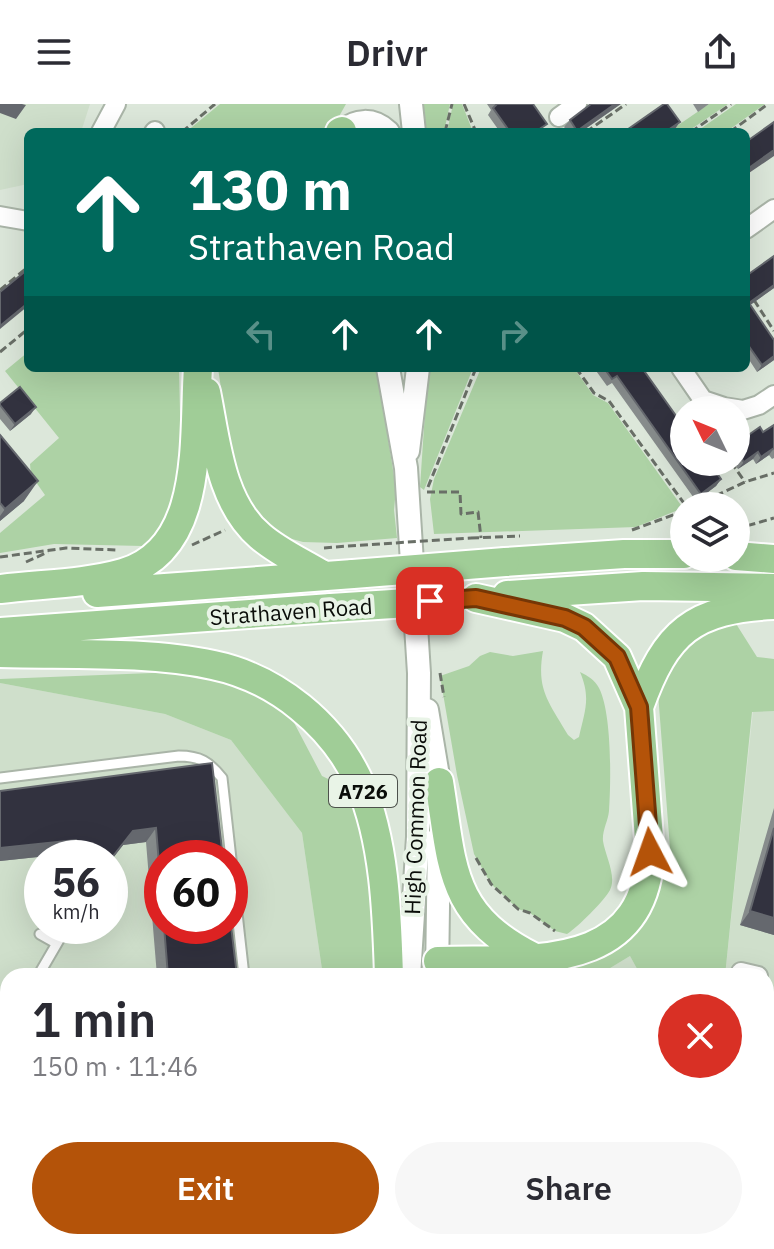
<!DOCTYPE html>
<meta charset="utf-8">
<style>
body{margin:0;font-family:"IBM Plex Sans",sans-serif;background:#f7f7f7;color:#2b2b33;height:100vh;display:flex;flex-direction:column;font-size:30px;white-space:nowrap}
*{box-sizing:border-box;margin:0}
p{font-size:26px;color:#7c7c81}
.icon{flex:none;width:44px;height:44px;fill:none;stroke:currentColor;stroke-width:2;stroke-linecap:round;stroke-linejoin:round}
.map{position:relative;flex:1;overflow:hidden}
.drawer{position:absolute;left:0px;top:864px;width:774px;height:282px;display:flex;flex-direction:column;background:#fff;border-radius:24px 24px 0 0;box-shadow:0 8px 32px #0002}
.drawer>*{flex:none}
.guide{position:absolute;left:24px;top:24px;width:726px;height:244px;border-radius:12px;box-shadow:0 8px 32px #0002;background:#00695c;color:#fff;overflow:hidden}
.needle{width:52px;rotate:313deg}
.controls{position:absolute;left:670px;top:292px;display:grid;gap:16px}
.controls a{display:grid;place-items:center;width:80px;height:80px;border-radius:50%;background:#fff;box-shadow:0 8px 32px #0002;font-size:40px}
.speed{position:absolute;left:24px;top:736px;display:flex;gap:16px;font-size:40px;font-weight:700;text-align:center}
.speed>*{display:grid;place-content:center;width:104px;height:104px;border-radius:50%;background:#fff;box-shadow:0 8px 32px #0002;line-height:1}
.speed small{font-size:20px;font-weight:400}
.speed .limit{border:12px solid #d22;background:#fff;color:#111}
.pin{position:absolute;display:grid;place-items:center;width:68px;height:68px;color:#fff;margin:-34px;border-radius:16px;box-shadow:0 4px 12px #0006}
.me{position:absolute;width:88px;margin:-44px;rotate:356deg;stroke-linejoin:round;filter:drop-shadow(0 0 6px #0008)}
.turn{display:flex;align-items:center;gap:28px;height:168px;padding:0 32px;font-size:36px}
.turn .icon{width:104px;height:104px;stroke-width:2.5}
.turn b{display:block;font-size:56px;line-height:68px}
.lanes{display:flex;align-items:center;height:76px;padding:0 32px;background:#0003;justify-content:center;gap:40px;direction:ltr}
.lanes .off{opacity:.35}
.round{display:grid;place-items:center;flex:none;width:84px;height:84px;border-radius:42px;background:#f7f7f7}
.overview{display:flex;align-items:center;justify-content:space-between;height:136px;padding:0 32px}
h1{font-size:48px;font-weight:600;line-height:60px}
.primary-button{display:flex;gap:16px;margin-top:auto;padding:16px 32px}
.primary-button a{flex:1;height:92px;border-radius:48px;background:#b45309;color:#fff;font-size:32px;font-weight:600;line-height:92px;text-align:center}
.primary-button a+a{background:#f7f7f7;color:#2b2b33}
header{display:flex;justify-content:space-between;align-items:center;height:104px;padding:0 32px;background:#fff;font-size:36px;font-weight:600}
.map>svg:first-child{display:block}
.built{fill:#cfdfcb;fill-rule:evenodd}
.green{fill:#add2a5}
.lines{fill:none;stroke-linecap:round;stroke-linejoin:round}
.service-casing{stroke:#aab5a8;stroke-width:13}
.minor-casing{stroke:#aab5a8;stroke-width:22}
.tertiary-casing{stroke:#aab5a8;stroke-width:26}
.primary-casing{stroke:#fff;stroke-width:32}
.path{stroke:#696f67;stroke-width:3;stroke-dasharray:8 4;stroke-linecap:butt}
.service{stroke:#fff;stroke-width:9}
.minor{stroke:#fff;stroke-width:18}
.tertiary{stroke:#fff;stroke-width:22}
.primary{stroke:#a0cd97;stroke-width:28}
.primary-bridge-casing{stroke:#fff;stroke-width:32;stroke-linecap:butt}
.path-bridge{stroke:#696f67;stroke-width:3;stroke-dasharray:8 4;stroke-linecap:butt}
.primary-bridge{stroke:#a0cd97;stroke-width:28}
.wall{fill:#878c8c}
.shaded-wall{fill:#65686e}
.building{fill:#32323f;stroke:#65686e;stroke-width:2}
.route-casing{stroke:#753606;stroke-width:20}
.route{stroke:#b45309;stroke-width:14}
.labels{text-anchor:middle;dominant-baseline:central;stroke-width:8;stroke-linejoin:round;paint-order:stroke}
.shield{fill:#e9f4e7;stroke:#4d524c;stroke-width:2}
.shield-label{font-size:20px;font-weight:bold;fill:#0a0d09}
.street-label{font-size:22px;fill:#0a0d09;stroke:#e9f4e7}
</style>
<header><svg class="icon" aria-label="menu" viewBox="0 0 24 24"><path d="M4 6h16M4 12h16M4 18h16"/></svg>Drivr<svg class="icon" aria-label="share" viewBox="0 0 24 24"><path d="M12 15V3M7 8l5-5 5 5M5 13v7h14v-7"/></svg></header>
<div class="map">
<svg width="774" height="1145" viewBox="0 0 774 1145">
<rect width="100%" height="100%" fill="#dce7da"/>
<path class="built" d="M0,0H90L81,28H28V80L0,86Z
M0,579L165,610L231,636L302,729L323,872H8V896L0,897ZM42,754H110V822H42ZM162,754H230V822H162Z
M753,607H774V1145H652L655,1138H766V872H725Z
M630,852L641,872H597Z
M8,952V1136L0,1143V967Z
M449,1138H596L592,1145H446Z"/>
<path class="green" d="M220,0H346L337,16L322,28H186Z
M418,0H450L444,28H420Z
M453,0H462L473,28H447Z
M709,0H728L687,28H677L674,24Z
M736,0H765L726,28H696Z
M28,248V264H179L182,395L151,438L143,442L54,440L0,449V429L45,391L31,371L30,360L59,334L5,267Z
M218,264H377L396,385L394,406L397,434L337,439L303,438L281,432L263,417L236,385Z
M428,264H473L424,386L420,383Z
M481,264H574L593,291L608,299L683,404L636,423L434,430L430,395L434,375Z
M733,515L757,553L774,555V607L752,608L725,872H641L630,852L597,872H560L561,866L626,840L658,793L670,744L658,589L683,543Z
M543,547C536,586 549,598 568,631L574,636L579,633C585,606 591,594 580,568C588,572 595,576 599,584C612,609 611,678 609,707C608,717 602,727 603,737C605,751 617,772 610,786C605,796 577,824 567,830L555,827L530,809L518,805L491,780L474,750L457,671L440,572L469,562L480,552L490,548L513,552Z
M177,568L248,585L290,611L322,672L351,686L370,755L376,872H323L302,729L231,636L165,610L0,579V575Z
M8,1136V1138H220L247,1144L298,1138H329L326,1145H0Z
M596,1138H655L652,1145H592Z"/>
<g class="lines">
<g class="service-casing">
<path id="service" d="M0,674L179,652C200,652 209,658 222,674L244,872
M40,830L56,839
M38,872L63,829L75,827
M0,913L8,912
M0,936L8,920"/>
</g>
<g class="minor-casing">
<path id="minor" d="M559,13L577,0
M101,28L116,0
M154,28L155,27
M0,112L28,117
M746,125L774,105
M681,264L703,296L724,303L743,306L759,301L774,291
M741,868L758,872
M766,1059L774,1062
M473,1138L476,1145"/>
</g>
<g class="tertiary-casing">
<path id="tertiary" d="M411,0L414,28
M341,28C356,15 373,14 388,28
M388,264L406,364L419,569L418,733L409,872
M408,347L418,264
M427,606L439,678V695
M437,872L439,733
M408,1138L409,1145
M383,1145L384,1138"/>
</g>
<g class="primary-casing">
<path id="primary" d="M340,28L342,27
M206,288C216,337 220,398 260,432C278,448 303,459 324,472
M736,452L774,455
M505,458L624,450H684
M0,485C40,480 84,480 123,469C206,445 193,332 198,264
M97,489L353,470
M507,491L643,482L774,484
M0,528L331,504
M0,549C67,551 148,547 213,561C276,574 334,621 360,680C385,738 387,810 389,872
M639,603C666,527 693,505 774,501
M439,678C453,763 448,810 533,853
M438,857C527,854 645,871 650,748L639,603L617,553L584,523L565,514L476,494"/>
</g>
<path class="path" d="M464,0L476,28
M182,28L215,0
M445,28L452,0
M586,28L626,0
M691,28L731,0
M730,28L768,0
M0,186L28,163
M754,196L774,227
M0,248L28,225
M576,264L594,289L609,297L686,402
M731,358L745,378
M428,383L476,264
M427,388H460L461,410L478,408L481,434
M694,402L745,378L774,369
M736,425L774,414
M632,426L684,407
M471,434L520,432
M192,441L225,426
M324,444L348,442
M0,453L66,444L117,446
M26,458L48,448
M440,569L444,593
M476,754L491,780L518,805L530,809L555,827
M442,1145L445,1138"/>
<use href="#service" class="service"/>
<use href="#minor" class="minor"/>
<use href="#tertiary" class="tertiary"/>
<use href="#primary" class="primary"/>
<g class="primary-bridge-casing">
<path id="primary-bridge" d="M353,470L505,458
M331,504L454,496"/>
</g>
<path class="path-bridge" d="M348,442L471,434"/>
<use href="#primary-bridge" class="primary-bridge"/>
</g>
<path class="wall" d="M487,0H533L542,27L500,28L488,11L491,6Z
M693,0H709L698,8Z
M570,16L581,28H568L564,23Z
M774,152V184L750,201L774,236V256L757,268L746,251V172Z
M594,264H642L721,375L716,382L696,397L612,279L607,282Z
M0,299L31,310L10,327L0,315Z
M774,321V354L772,355L769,351L756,360L753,355L738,365L733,358H736V333L747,332L763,328Z
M0,331L24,397L0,417Z
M212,659L162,754V822H230L237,872H157L146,738L123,741L110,754H71L66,750L0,757V687Z
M774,704V831L740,821Z
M487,1138H559L554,1145H498Z"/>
<path class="shaded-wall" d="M0,0H22L26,1L16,15L0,9Z
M615,0H621L581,28H576Z
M680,18L675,25L670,28H665Z
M774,46V52L746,71V66Z
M774,181V184L746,204L749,199Z
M28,199V202L0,225V222Z
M774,252V256L757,268L762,261Z
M36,303L31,310L10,327L15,320Z
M774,344L769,351L756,360L761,353Z
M758,348L753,355L738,365L744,358Z
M721,375L716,382L696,397L701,390Z
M38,377L24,397L0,417V412L5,405Z
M156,724L146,738L123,741L110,758V756L133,727Z
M76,736L66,750L0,757V744Z
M750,807L774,814V831L740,821Z
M766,976L774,978V996L766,993Z"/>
<path class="building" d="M497,0H533L547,20L535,28H510L493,4Z
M591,0H615L577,27L570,16Z
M664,0H667L680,18L665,28H624Z
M774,18V46L746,66V38Z
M774,152V181L749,199L774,236V252L762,261L748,241L746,243V172Z
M28,165V199L0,222V188Z
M604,264H642L684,323V358H709L721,375L701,390L617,272L612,275Z
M20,283L36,303L15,320L0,301V299Z
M774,321V344L761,353L758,348L744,358L736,347V333L744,328L747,332L760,323L763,328Z
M0,331L38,377L5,405L0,399Z
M212,659L223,754H162V795L156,724L133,727L110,756V754H102L76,736L0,744V687Z
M774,724V814L750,807Z
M230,813L237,872H168L164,822H230Z
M766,893L774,896V978L766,976Z
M511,1138H559L554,1145H521Z"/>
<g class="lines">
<g class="route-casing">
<path id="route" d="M430,497L476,494L565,514L584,523L617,553L639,603L650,748"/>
</g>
<use href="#route" class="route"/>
</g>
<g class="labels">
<rect class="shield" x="329" y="671" width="68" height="32" rx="6"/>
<g class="shield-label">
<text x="363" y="687">A726</text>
</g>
<g class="street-label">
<text transform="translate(291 507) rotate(-4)">Strathaven Road</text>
<text transform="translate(415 713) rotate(-88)">High Common Road</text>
</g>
</g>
</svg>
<div class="controls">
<a><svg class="needle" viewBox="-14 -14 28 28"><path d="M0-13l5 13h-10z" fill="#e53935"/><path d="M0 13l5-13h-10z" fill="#7c7c81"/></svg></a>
<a><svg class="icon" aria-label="layers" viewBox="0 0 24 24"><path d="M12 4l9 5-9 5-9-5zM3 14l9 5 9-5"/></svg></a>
</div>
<div class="speed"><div>56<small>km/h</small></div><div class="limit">60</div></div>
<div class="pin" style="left:430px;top:497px;background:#d93025"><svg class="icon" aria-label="arrive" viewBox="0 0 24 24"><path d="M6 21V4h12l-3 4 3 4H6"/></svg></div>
<svg class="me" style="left:650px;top:748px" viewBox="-20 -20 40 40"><path d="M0-17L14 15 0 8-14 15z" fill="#b45309" stroke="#fff" stroke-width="4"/></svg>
<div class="guide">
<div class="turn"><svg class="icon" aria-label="ahead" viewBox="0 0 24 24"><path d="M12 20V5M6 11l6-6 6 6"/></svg><div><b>130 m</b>Strathaven Road</div></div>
<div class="lanes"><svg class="icon off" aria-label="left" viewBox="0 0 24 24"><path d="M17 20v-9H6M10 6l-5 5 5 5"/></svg><svg class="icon" aria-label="ahead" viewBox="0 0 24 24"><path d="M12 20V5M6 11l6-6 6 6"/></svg><svg class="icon" aria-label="ahead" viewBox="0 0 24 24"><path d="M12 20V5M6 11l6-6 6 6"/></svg><svg class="icon off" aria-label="right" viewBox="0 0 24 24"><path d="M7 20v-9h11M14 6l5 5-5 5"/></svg></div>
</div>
<section class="drawer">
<div class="overview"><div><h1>1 min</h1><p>150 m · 11:46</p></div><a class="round" style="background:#d93025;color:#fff"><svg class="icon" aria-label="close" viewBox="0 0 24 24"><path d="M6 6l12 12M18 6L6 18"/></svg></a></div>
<div class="primary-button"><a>Exit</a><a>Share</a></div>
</section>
</div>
